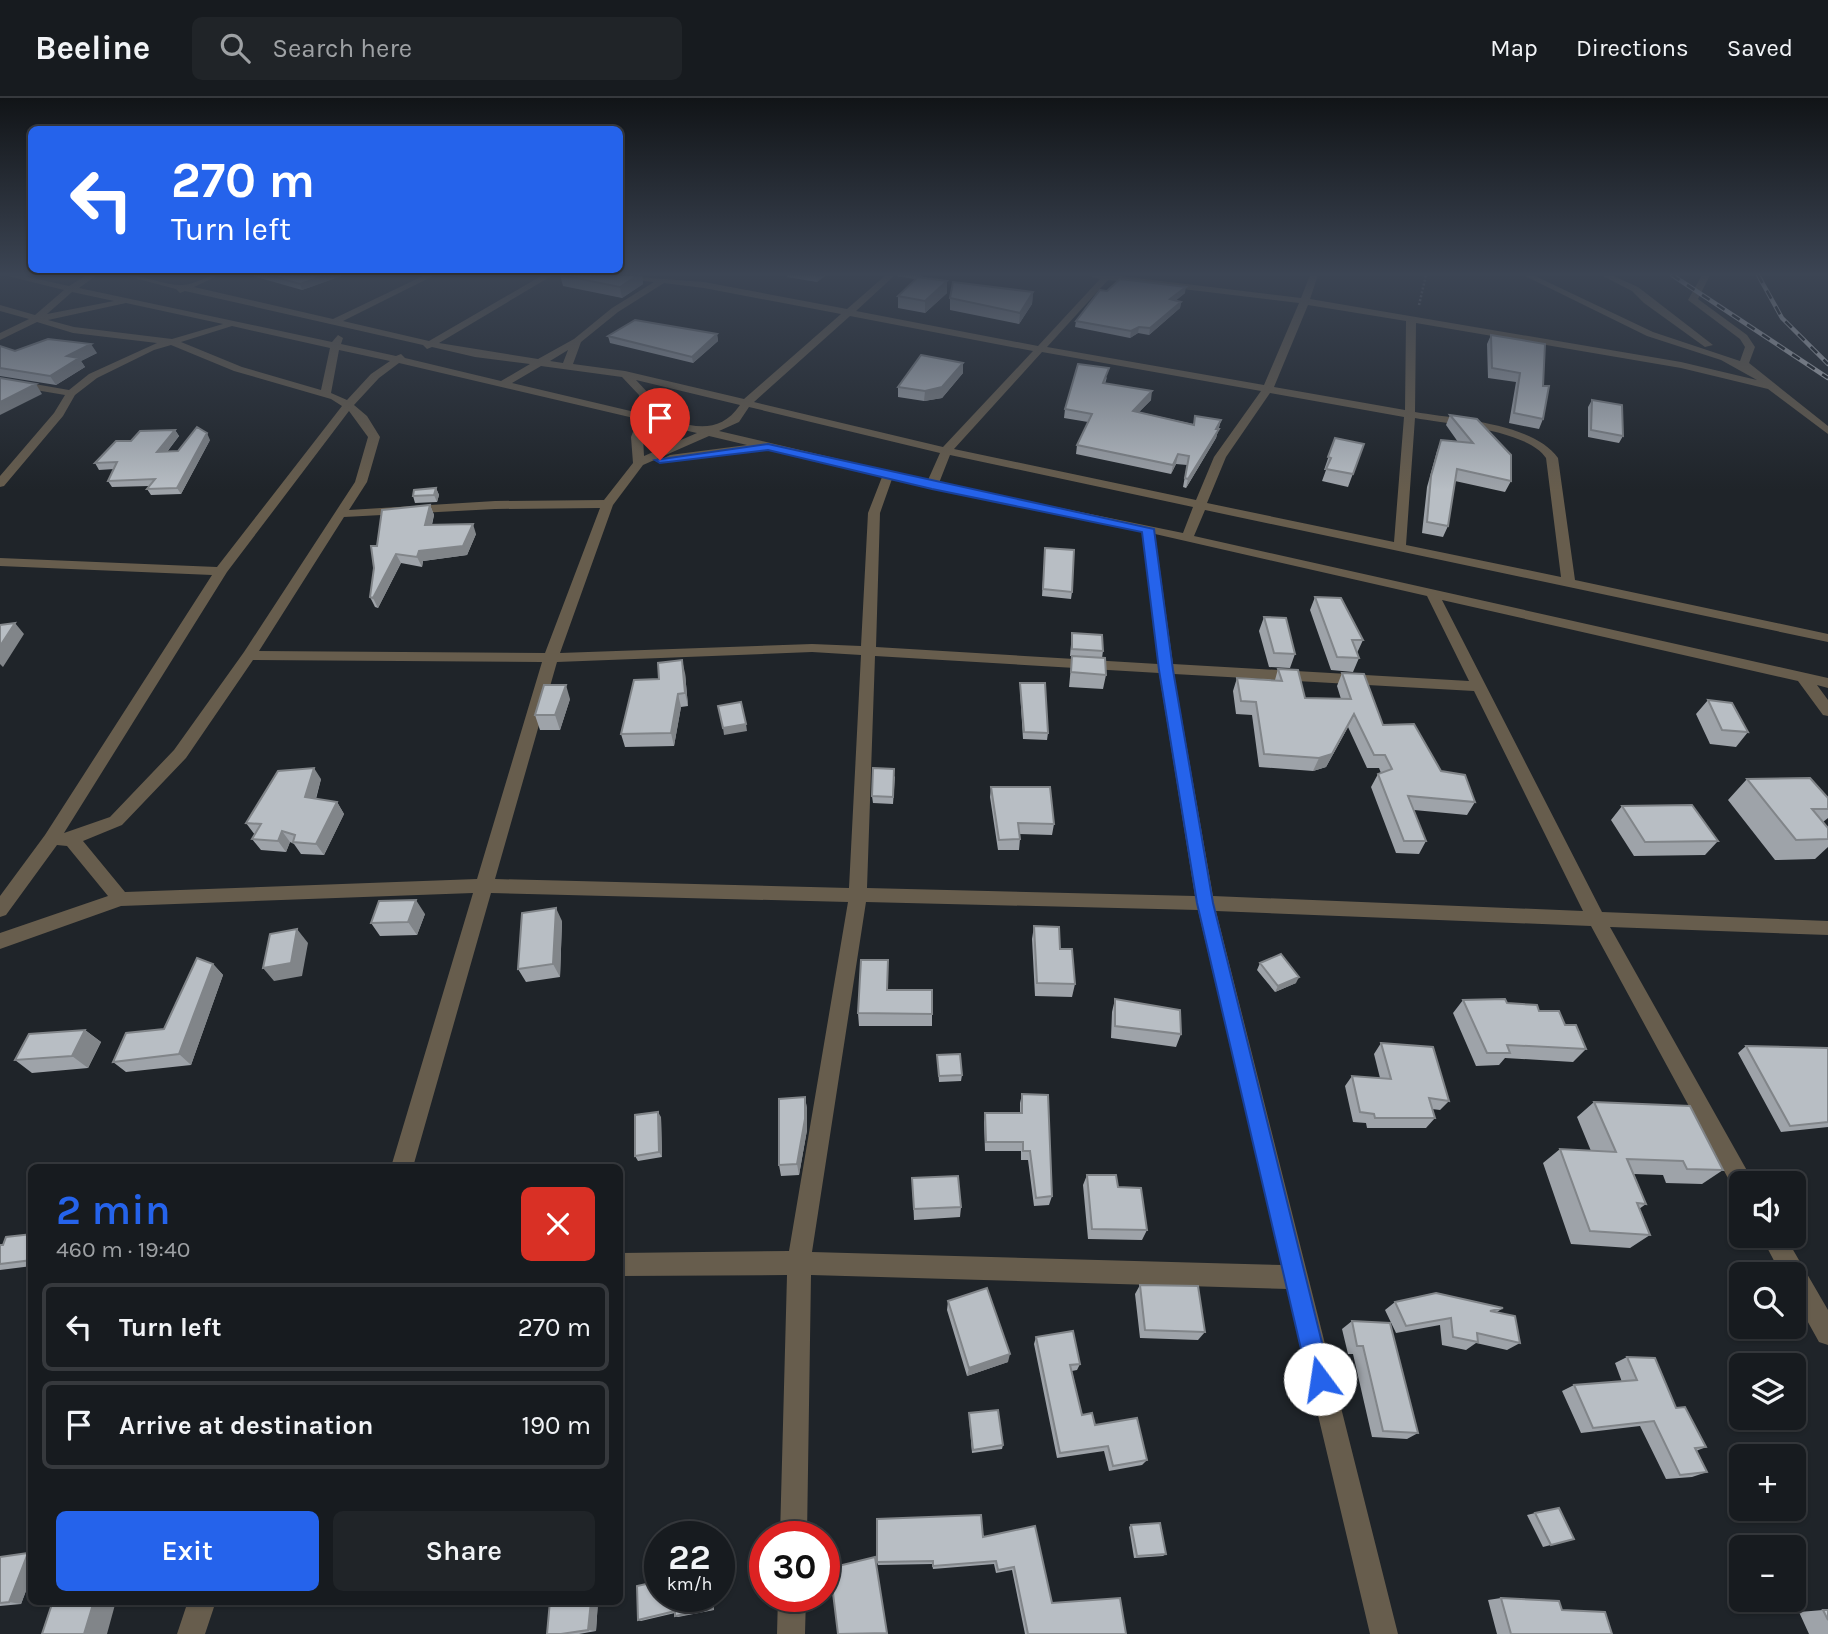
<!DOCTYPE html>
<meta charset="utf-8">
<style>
body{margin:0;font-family:Karla,sans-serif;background:#202428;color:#f1f3f6;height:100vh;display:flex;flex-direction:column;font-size:26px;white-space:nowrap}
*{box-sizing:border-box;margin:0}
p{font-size:23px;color:#9ea1a4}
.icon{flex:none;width:38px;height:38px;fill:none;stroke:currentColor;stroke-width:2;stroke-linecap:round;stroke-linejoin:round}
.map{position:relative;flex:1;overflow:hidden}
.details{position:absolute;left:28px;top:1066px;width:595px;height:441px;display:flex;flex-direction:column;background:#171b1f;border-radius:10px;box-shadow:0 2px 5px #0004,0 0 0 2px #36393d}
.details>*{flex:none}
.top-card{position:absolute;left:28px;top:28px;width:595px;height:147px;border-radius:10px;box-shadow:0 2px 5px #0004,0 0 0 2px #36393d;background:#2563eb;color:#fff;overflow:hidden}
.fabs{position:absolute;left:1729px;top:1073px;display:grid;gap:14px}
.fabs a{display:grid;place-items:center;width:77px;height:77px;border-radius:10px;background:#171b1f;box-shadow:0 2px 5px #0004,0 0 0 2px #36393d;font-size:35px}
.speed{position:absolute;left:644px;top:1423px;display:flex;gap:14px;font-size:35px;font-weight:700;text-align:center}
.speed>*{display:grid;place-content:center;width:91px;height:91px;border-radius:50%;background:#171b1f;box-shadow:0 2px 5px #0004,0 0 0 2px #36393d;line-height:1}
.speed small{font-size:18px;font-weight:400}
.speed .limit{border:10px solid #d22;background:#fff;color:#111}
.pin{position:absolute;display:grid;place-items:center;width:60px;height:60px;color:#fff;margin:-72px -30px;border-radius:50% 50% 50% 0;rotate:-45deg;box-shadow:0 0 7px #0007}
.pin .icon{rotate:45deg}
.me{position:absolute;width:77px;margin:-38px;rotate:346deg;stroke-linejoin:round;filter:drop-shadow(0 0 5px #0008)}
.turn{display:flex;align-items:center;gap:24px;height:147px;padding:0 28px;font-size:32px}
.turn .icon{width:91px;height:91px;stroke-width:2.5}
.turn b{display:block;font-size:49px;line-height:60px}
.round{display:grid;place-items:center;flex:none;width:74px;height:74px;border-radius:10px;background:#202428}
.head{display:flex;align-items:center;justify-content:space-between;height:119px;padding:0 28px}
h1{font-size:42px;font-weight:600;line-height:52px;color:#2563eb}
.primary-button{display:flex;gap:14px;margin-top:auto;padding:14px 28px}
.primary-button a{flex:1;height:80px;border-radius:10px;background:#2563eb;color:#fff;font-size:28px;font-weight:600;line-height:80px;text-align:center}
.primary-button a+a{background:#202428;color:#f1f3f6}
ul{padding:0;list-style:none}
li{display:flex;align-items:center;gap:21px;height:88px;margin:0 14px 10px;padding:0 14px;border:4px solid #36393d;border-radius:10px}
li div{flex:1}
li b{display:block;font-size:26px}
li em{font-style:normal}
header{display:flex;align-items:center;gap:42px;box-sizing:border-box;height:98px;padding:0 35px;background:#171b1f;border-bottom:2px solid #36393d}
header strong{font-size:33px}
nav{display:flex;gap:38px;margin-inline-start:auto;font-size:24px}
.search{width:490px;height:63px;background:#202428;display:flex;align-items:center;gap:18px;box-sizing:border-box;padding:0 24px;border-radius:10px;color:#9ea1a4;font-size:26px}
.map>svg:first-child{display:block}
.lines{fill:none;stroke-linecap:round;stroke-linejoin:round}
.path{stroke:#6d7176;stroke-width:2.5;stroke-dasharray:2 2;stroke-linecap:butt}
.street{fill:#675d4d;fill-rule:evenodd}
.rail-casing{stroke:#bfc2c6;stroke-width:4.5}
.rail{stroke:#161b1f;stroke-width:2.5;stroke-dasharray:9;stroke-linecap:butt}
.wall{fill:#9ea3a9}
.shaded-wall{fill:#818589}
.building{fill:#b8bec4;stroke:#818589;stroke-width:2}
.route{fill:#2563eb;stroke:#184099;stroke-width:2}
</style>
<header>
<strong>Beeline</strong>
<div class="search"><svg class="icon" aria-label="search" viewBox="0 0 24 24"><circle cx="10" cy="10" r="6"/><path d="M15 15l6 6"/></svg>Search here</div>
<nav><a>Map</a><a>Directions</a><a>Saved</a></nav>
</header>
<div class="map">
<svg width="1828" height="1536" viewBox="0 0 1828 1536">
<rect width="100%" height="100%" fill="#1f2429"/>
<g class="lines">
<path class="path" d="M1419,207L1426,177"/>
<path class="street" d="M4,177H19L69,188L87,177H97L79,190L332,244L338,237L343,240L341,246L396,258L401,256L405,260L501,283L530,266L475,259L432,249L427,251L423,247L185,193L180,195L176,191L123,177C143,176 162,187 182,187C195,187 206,177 219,177L194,189L333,221L425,177H435L343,223L429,243L543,177H553L439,245L538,261L574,241L612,210L654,184L614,180L610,177L704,184L847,211L886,177H895L856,213L1038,248L1100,181L1086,177H1112L1301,200L1310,177H1318L1310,201L1681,264L1757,282L1721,262L1647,238L1523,177H1533L1653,234L1740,263L1745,249L1740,241L1688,202L1702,177H1710L1698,201L1747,237L1755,249L1749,265L1828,328V336L1768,291L1681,270L1416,225L1415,314C1455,321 1534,325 1558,360L1575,482L1828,536V544L1205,412L1194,438L1828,580V590L1817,587L1828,602V618L1823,617L1798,583L1442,502L1602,814L1828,823V837L1610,829L1754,1085H1741V1095L1735,1093L1591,828L1216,813L1398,1536H1370L1288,1191L811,1177L807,1438H780L787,1177L620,1178V1155L789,1153L848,804L491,795L413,1069H391L473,795L121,808L0,851V835L108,798L67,748L57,747L6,817L0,819V798L45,737L212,477L0,468V460L217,469L342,308L331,301L234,273L171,247L154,252L97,280L75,297L63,318L4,388L0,389V378L54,315L65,297L0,286V280L69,292L89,276L157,245L73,235L37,224L0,242V235L29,221L0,213V207L35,217L64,192ZM1108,182L1299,205L1264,287L1047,249ZM664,185L704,190L841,216L744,301L625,273L573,266L581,244L618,214ZM72,194L114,203L47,216ZM126,205L223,226L172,241L74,229L48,222ZM1308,207L1406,223L1405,312L1274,289ZM850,218L1033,253L943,349L754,304ZM232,228L330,250L321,292L242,269L181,244ZM339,252L390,263L371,276L347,302L331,295ZM568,252L563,265L550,263ZM1042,254L1261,293L1214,359L1196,402L954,351ZM399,265L638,321L631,339L633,365L604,402L495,403L349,412L367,384L380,339L367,318L354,307L379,280ZM541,268L622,279L639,297V315L512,285ZM636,282L740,307C716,342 684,325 649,317V296ZM1270,295L1404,319L1394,444L1207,405L1226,359ZM749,309L940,355L928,382L719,333L739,324ZM349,313L368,339L355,384L244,554L174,652L110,719L64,735L227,474ZM1415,320C1448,326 1528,332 1546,360L1561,479L1406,447ZM648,324L697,335L644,358L643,339ZM709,338L747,347L670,357L664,360L670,363L750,353L755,349L882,379L868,415L861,548L812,546L560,555L613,407L643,367ZM950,357L1193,409L1183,435L939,385ZM892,381L1142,434L1158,566L876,549L880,415ZM600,410L545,555L259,553L344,419L495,411ZM1155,436L1427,498L1469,583L1173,566ZM812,554L861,557L849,790L495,781L557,564ZM875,558L1159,575L1195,798L867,790ZM253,562L542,564L477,781L125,794L83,743L122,727L186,660ZM1174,576L1474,593L1583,813L1213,798ZM866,804L1198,812L1282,1167L812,1154Z
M1601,177H1611L1638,189L1713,247L1705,249L1644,205L1632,193Z
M1761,1138H1785L1828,1212V1247L1819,1244L1794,1199V1176H1781Z
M778,1498H806L805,1536H777Z
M188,1503H216L205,1536H177Z"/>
<g class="rail-casing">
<path id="rail" d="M1672,177L1828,280
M1758,177L1782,220L1828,266"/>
</g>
<use href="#rail" class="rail"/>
</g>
<path class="wall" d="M250,177H344L302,192Z
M560,177H656L654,178L642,177L643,186L622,200L563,188Z
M787,177H826L817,184L787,179Z
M896,177H923L921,179L947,195L925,215L898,210V198L915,181L897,178Z
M1107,193L1185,195L1175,203L1181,204L1180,210L1149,237L1138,235L1130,240L1075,229L1076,223Z
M1033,194L1032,206L1019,226L950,212V200Z
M717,236L718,243L693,265L610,245L608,238Z
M1491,237L1543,288V321L1539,331L1509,325L1516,284L1488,280L1487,246Z
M0,248L15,253L97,255L81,263L85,269L56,287L0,278Z
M963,265V275L942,300L924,303L898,299V289Z
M1107,279L1105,286L1151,302L1139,314L1193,326L1221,322L1216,340L1186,390L1183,389L1187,367L1176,366L1171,376L1076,356L1077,347L1088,324L1064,320L1065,311Z
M1592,302L1623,338L1619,345L1588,339V309Z
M1450,317L1511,383L1505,394L1455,383L1448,428L1443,439L1422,435L1427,389L1437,353L1441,342L1458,344L1446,327Z
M175,332L179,338L167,354L178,353L210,342L181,396L151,397L147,391L149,388L112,389L108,383L114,371L99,372L95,365L131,343Z
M1335,340L1364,346L1348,389L1322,383L1326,372H1324Z
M436,390L439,397L437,404L415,405L413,398Z
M430,407L434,417L432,427L476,436L467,457L423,463L422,469L401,465L378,510L375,509L370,499L377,448Z
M1045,450L1072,494L1071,501L1042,498Z
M1315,499L1363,542L1357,555L1359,560L1353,574L1331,572L1310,512Z
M1264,519L1295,556L1290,570L1269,569L1259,533Z
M1072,535L1103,553L1102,560L1106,577L1103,591L1069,589L1072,558H1070Z
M1278,571L1305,600L1341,601L1337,588L1342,575L1383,627L1441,673L1475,704L1467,717L1414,712L1426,743L1419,756L1396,755L1371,689L1378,676L1381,675L1379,670H1367L1348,629L1326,669L1313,673L1259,669L1252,617L1236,616L1233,593L1237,580L1275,582Z
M685,575L688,608L681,609L674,648L625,649L621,636L659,581Z
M1020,585L1048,635L1047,642L1023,641L1020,592Z
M570,601L560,632H540L535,617Z
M1708,602L1748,634L1736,649L1710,646L1696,616Z
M895,678L893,706L873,705L872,698Z
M321,681L316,701L337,704L344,716L324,757L301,756L294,746L290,744L286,754L261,752L252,741L255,737L246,725Z
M1747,681L1828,700V720L1823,724L1828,730V749L1815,761L1775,762L1728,702Z
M991,689L1054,726L1052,737L1019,736L1020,741L1019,752H998L990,699Z
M1622,708L1718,743L1705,757L1634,758L1611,722Z
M425,816L417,837L380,838L371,825Z
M562,823L560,879L526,884L518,871Z
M1034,828L1060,851L1075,886L1072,899L1035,898L1032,841Z
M888,862V892H932V928H859L858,915Z
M1260,865L1296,885L1275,894L1257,872Z
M213,866L223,877L191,967L126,974L113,964L164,931Z
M1115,901L1181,936L1176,949L1111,940L1112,914Z
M1463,902L1507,905L1539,913L1565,927L1586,951L1573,964L1505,960L1499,967L1476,968L1453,915Z
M85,932L101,944L88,970L32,975L15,962Z
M1381,945L1449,1003L1440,1012L1432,1011L1435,1020L1426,1030H1367L1366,1025L1353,1024L1345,988L1352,978L1380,980L1374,956Z
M1746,948L1828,950V1029L1781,1034L1738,955Z
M937,957L962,977L961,983L939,984Z
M1022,996L1052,1098L1049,1107L1034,1108L1028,1062H1021V1053H985L984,1024L985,1015H1020V1005Z
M805,999L807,1011V1032L799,1077L781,1078L779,1067Z
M1594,1004L1723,1072L1702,1086L1666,1085L1663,1077L1634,1076L1646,1106L1639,1111L1650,1137L1630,1150L1571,1146L1543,1065L1560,1051L1591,1053L1577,1019Z
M661,1019L662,1059L638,1063L635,1058Z
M1087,1077L1118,1089L1147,1132L1142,1142L1088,1141L1083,1087Z
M912,1080L961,1109L960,1119L914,1122Z
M32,1136V1168L0,1172V1147H3Z
M1140,1187L1205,1234L1198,1242L1140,1240L1135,1196Z
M948,1203L1008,1264L967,1278L947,1212Z
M1395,1204L1503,1210L1497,1214L1520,1245L1507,1252L1476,1245L1466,1252L1442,1247L1440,1227L1396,1235L1385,1212Z
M1352,1223L1418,1335L1407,1341L1372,1339L1353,1256H1348L1342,1231Z
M1036,1239L1080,1266L1077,1272L1072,1273L1082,1317L1147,1362L1142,1367L1109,1373L1104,1353L1057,1360L1034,1246Z
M1627,1259L1676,1310L1706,1349L1696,1353L1707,1374L1692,1379L1666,1381L1640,1328L1581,1335L1562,1293L1574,1287L1622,1284L1615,1265Z
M969,1315L1003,1347L1002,1351L972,1355L969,1318Z
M1535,1415L1574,1441L1543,1449L1527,1417Z
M1131,1427L1166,1456L1163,1458L1134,1460L1129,1429Z
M983,1439L1052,1505L1126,1536H1025L1012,1472L996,1475L994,1466L933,1471L932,1466L878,1467L877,1464Z
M32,1456V1477L21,1506L0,1508V1459Z
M660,1498H714V1512L678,1519L675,1518V1515L641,1523L638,1522Z
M1501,1500L1562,1512L1612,1536H1497L1488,1502Z
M550,1503H598L596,1533L579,1536H547Z
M1823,1512H1828V1536H1809L1799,1514Z"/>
<path class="shaded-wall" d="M326,177H344L302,192L300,186Z
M638,177H642L643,186L622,200L620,189Z
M816,177H826L817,184Z
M947,183V195L925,215V203Z
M1186,189L1185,195L1169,208L1170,201Z
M1033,194L1032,206L1019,226L1020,215Z
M1181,204L1180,210L1149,237L1150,230Z
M1139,229L1138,235L1130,240L1131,233Z
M717,236L718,243L693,265L692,259Z
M91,246L97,255L81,263L85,269L56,287L50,278L67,258Z
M963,265V275L942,300L924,303L925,293Z
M36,286L42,296L0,317V304Z
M1152,293L1151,302L1131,322L1133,313Z
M1221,322L1216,340L1186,390L1188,381Z
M175,332L179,338L161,361L157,354Z
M207,335L210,342L181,396L177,390Z
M1178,356L1176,366L1171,376L1173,367Z
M436,390L439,397L437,404L434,397Z
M430,407L434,417L429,437L425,427Z
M473,426L476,436L467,457L423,463L422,469L417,459L419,453Z
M396,456L401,465L378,510L373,500Z
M15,525L24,536L3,569L0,566V548Z
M682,562L685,575L688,608L685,595Z
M566,587L570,601L560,632L555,617Z
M678,596L681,609L674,648L671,635Z
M1354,616L1348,629L1326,669L1313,673L1319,660Z
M746,626L747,633L724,637L723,630Z
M314,670L321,681L313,710L305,699Z
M337,704L344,716L324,757L316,746Z
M282,733L290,744L286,754L278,743Z
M416,802L425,816L417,837L408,824Z
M556,810L562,823L560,879L553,866Z
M297,831L308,845L302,878L274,883L263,870Z
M213,866L223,877L191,967L179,956Z
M1299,879L1296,885L1275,894L1278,888Z
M85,932L101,944L88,970L72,958Z
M805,999L807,1011V1032L799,1077L797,1066Z
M658,1014L661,1019L662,1059L659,1054Z
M1010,1256L1008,1264L967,1278L969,1270Z
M28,1455L32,1456V1477L21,1506L9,1504Z
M712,1498H714V1512L712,1511Z
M94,1503H116L107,1536H84Z
M591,1503H598L596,1533L588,1532Z"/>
<path class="building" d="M268,177H326L300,186Z
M560,177H638L620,189Z
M918,179L947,183L925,203L898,198Z
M1120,181L1186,189L1170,201L1181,204L1150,230L1139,229L1131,233L1076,223L1100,192L1107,193Z
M953,184L1033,194L1020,215L950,200Z
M635,222L717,236L692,259L608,238Z
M1491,237L1545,246L1543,288H1549L1543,321L1514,315L1520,275L1492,270Z
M48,241L91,246L67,258L79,260L50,278L0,270V248L15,253Z
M921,257L963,265L942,289L925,293L898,289Z
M1078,266L1109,270L1103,285L1152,293L1133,313L1194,327L1195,318L1221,322L1216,331H1219L1188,381L1185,380L1189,358L1178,356L1173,367L1077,347L1092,316L1065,311Z
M0,280L36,286L0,304Z
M1592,302L1622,307L1623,338L1591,332Z
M1450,317L1477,321L1511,357V383L1457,371L1448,428L1427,424L1431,378L1441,342L1473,345Z
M197,329L207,335L177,390L147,391L155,381L108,383L117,364L95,365L116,343H131L140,333L175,332L157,354L178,353Z
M1335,340L1364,346L1353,376L1326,371L1331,360L1328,359Z
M436,390L434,397L413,398L414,392Z
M430,407L425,427L473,426L463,448L419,453L417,459L396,456L373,500L370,499L374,470L371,448H377L382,412Z
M1045,450L1074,452L1072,494L1043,491Z
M1315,499L1341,500L1363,542H1352L1359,560L1337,559Z
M1264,519L1286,520L1295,556L1274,555Z
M15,525L0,548V527Z
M1072,535L1102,537L1103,553L1072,551Z
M1072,558L1105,560L1106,577L1071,574Z
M682,562L685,595L678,596L671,635L621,636L634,582L659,581L658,565Z
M1278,571L1298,572L1305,600L1351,601L1342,575L1364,576L1383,627L1414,626L1441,673L1465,677L1475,704L1408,698L1426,743H1404L1378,676L1392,671L1385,657H1374L1354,616L1332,656L1319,660L1264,656L1256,604L1241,603L1237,580L1282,583Z
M1020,585H1045L1048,635L1024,634Z
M544,587H566L555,617H535Z
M1708,602L1732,605L1748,634L1722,632Z
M741,604L746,626L723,630L718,608Z
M314,670L305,699L337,704L316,746L293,744L295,737L282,733L278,743L252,741L261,726L246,725L278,673Z
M873,670L894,671L893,699L872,698Z
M1810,680L1828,700V711H1812L1828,730V741L1796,742L1747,681Z
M991,689H1050L1054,726L1018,725L1020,741L999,742Z
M1692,707L1718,743L1645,744L1622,708Z
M416,802L408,824L371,825L379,803Z
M556,810L553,866L518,871L522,815Z
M1034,828L1059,829L1060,851H1072L1075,886L1037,885Z
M297,831L291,865L263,870L270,836Z
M1281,856L1299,879L1278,888L1260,865Z
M197,860L213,866L179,956L113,964L126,935L164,931Z
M861,862H888L887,892H932V916L858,915Z
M1115,901L1180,912L1181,936L1115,928Z
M1505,901L1507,905L1537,907L1539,913H1559L1565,927H1576L1586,951L1507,947L1510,955H1487L1463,902Z
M85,932L72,958L15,962L29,936Z
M1381,945L1433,949L1449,1003L1429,1000L1435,1020H1375L1374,1016L1360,1014L1352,978L1391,981Z
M1746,948L1828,950V1024L1790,1028Z
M960,956L962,977L939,978L937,957Z
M1022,996L1048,997L1052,1098L1036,1100L1030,1053H1023V1044H986L985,1015H1022Z
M805,999V1021L797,1066L779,1067V1001Z
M1594,1004L1690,1008L1723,1072L1687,1071L1683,1063L1627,1061L1646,1106L1637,1105L1650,1137L1590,1133L1560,1051L1616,1054Z
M658,1014L659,1054L635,1058V1017Z
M1087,1077H1116L1118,1089L1141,1090L1147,1132L1092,1131Z
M958,1078L961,1109L914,1111L912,1080Z
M32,1136V1162L0,1166V1147H3L6,1139Z
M1140,1187L1198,1188L1205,1234L1145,1232Z
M987,1190L1010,1256L969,1270L948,1203Z
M1436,1195L1503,1210L1490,1213L1515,1218L1520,1245L1477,1235L1478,1244L1453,1239L1451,1220L1406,1228L1395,1204Z
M1352,1223L1390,1225L1418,1335L1383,1333L1363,1248H1357Z
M1073,1233L1080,1266L1070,1267L1082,1317L1092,1315L1095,1327L1137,1320L1147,1362L1113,1368L1108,1348L1060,1355L1036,1239Z
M1627,1259L1655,1260L1676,1310L1685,1309L1706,1349L1695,1350L1707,1374L1680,1377L1654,1323L1593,1330L1574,1287L1637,1282Z
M998,1312L1003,1347L973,1352L969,1315Z
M1559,1410L1574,1441L1551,1447L1535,1415Z
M981,1417L983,1439L1035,1428L1052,1505L1120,1500L1126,1536H1028L1014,1469L998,1472L996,1463L933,1468V1463L877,1464V1421Z
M1160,1425L1166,1456L1137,1458L1131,1427Z
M28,1455L9,1504L0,1505V1459Z
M875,1459L887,1535L838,1536L830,1470Z
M660,1483V1498H712V1511L675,1518V1513L638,1522L637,1488Z
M1501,1500L1559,1503L1562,1512L1605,1514L1612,1536H1511Z
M53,1503H94L84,1536H42Z
M550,1503H591L588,1532L561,1536H547Z
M1823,1512H1828V1522Z"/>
<linearGradient id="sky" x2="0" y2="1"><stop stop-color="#111417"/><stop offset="0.45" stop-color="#3c4554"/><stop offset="1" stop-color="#3c4554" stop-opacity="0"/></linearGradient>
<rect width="1828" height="392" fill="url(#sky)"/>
<path class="route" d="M768,346L1154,431L1173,572L1213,805L1331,1281L1328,1289L1320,1293L1312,1289L1308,1281L1197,805L1159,572L1142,434L932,391L768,352L660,365L655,362Z"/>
</svg>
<div class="fabs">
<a><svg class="icon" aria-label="sound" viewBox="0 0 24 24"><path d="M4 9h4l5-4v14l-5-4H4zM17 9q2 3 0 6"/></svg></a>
<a><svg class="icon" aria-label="search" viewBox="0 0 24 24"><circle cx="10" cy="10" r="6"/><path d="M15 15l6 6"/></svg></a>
<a><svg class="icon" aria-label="layers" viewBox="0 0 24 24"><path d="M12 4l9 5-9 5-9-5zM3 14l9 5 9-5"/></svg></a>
<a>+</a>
<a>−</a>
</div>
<div class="speed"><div>22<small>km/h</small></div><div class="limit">30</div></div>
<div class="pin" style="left:660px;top:362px;background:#d93025"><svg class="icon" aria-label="arrive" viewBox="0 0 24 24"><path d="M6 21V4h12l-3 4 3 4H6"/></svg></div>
<svg class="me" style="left:1320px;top:1281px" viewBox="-20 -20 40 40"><circle r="19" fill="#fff"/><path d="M0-13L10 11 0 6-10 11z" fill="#2563eb"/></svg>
<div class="top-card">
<div class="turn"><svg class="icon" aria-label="left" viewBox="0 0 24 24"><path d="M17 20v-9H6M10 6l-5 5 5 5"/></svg><div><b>270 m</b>Turn left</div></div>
</div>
<section class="details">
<div class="head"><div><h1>2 min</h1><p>460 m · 19:40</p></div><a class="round" style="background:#d93025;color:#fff"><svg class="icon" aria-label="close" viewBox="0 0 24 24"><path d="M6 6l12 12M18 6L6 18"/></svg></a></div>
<ul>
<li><svg class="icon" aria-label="left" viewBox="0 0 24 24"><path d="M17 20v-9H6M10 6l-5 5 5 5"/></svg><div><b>Turn left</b></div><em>270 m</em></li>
<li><svg class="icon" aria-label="arrive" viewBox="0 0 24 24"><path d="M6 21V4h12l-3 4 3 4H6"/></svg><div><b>Arrive at destination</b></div><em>190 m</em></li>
</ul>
<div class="primary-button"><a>Exit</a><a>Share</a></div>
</section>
</div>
